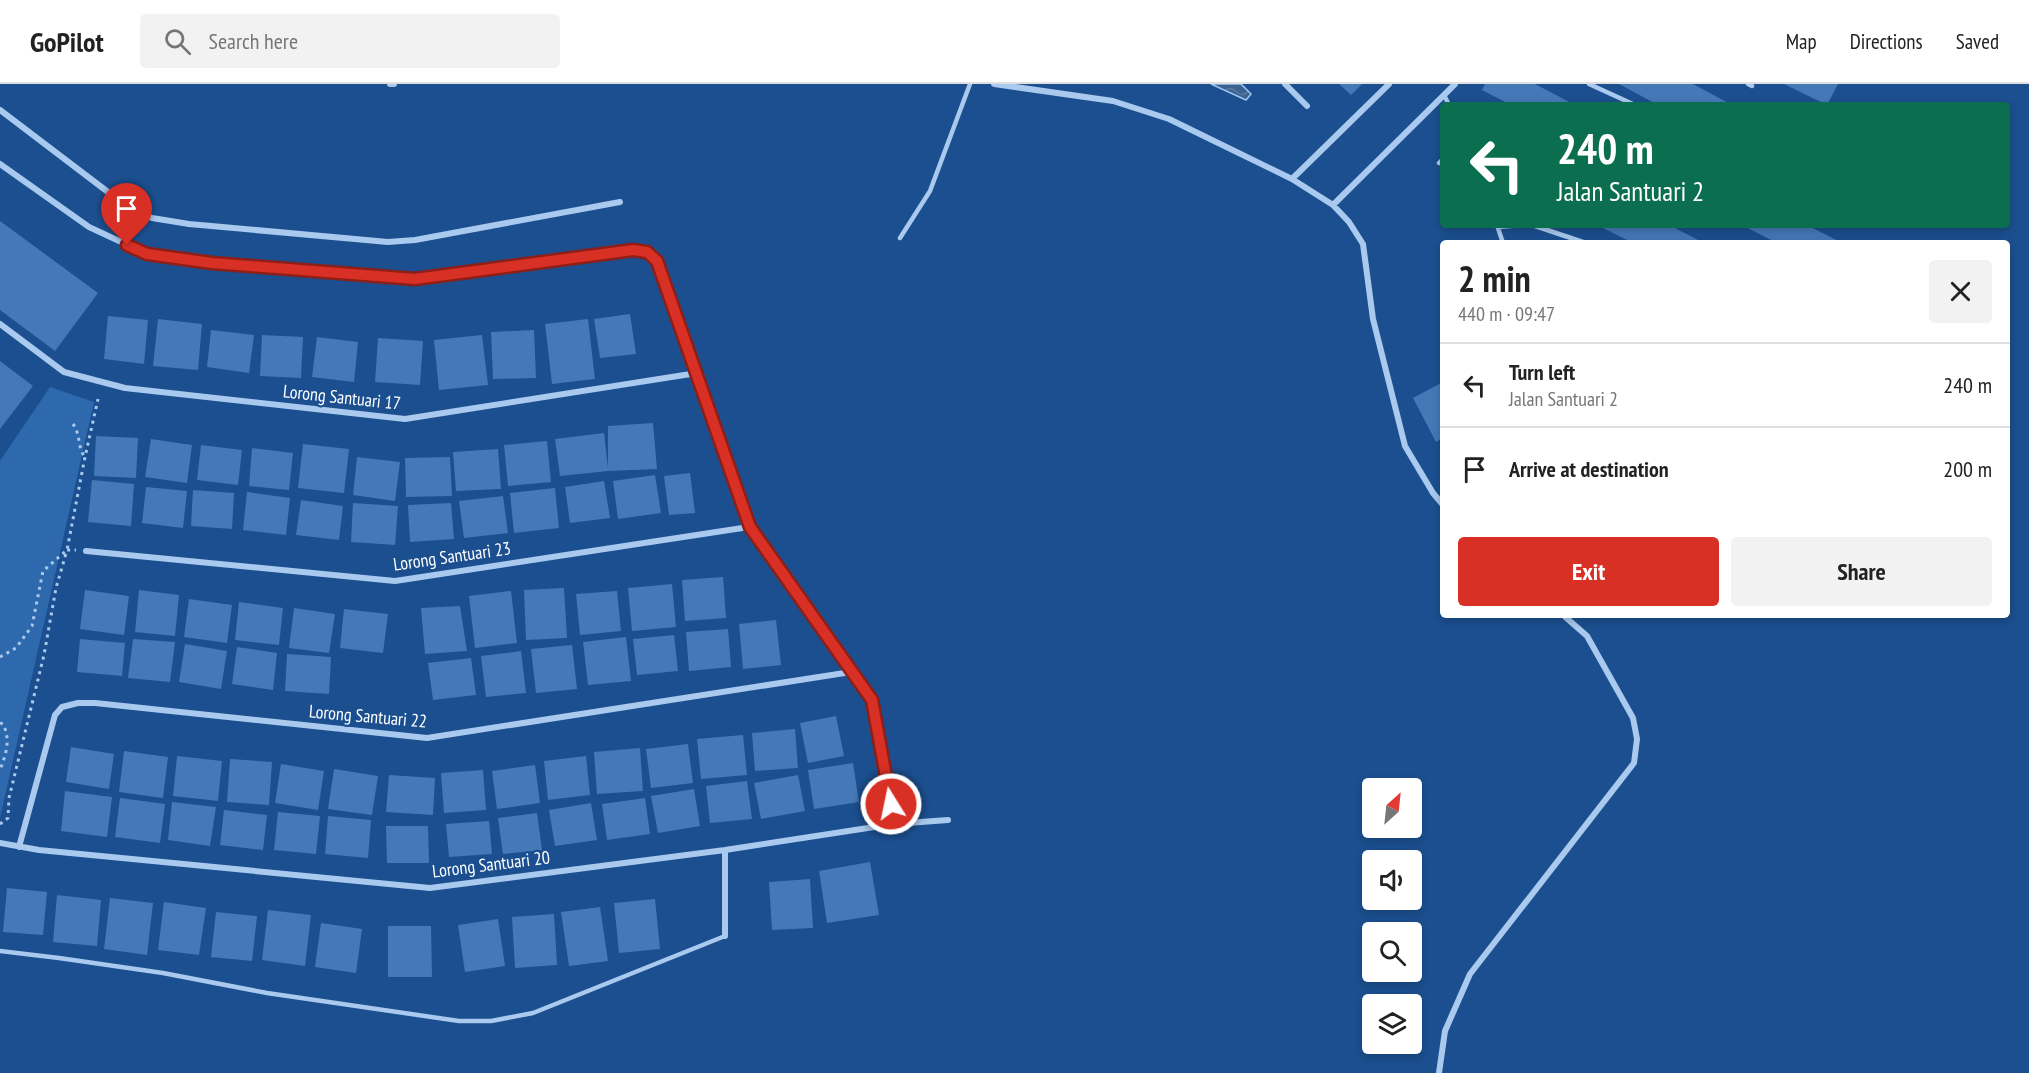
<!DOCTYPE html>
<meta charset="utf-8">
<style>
body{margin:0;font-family:"PT Sans Narrow",sans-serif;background:#f2f2f2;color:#222;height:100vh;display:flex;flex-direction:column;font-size:22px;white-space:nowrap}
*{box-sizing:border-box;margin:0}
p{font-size:20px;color:#767676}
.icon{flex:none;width:33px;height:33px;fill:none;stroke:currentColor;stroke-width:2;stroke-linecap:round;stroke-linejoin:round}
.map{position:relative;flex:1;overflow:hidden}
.drawer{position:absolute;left:1440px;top:156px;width:570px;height:378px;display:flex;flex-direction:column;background:#fff;border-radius:6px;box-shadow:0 3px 9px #0003}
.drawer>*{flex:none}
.top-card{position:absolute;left:1440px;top:18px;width:570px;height:126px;border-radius:6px;box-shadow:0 3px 9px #0003;background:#0b6e4f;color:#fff;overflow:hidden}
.needle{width:39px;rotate:27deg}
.controls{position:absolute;left:1362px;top:694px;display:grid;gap:12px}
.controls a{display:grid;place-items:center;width:60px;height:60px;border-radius:6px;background:#fff;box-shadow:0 3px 9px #0003;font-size:30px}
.pin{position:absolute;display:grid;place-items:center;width:51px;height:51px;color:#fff;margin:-62px -26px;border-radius:50% 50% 50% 0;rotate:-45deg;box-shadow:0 0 6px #0007}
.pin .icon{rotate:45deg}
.me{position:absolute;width:66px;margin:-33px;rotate:350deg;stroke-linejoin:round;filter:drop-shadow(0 0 4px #0008)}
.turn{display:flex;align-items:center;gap:21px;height:126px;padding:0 18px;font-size:27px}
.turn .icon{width:78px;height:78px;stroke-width:2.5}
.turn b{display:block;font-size:42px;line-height:51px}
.round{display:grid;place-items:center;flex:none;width:63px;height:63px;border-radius:6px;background:#f2f2f2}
.head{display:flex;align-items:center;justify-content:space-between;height:102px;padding:0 18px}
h1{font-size:36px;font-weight:700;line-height:45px}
.button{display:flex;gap:12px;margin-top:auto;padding:12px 18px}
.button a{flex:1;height:69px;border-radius:6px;background:#d93025;color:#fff;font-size:24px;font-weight:700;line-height:69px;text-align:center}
.button a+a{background:#f2f2f2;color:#222}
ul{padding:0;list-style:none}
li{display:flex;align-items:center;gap:18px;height:84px;padding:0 18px;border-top:2px solid #e0e0e0}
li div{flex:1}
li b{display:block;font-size:22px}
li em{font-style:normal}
header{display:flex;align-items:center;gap:36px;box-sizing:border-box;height:84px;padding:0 30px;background:#fff;border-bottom:2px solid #e0e0e0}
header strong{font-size:28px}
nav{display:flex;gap:33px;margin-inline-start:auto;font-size:21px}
.search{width:420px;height:54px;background:#f2f2f2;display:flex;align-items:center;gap:15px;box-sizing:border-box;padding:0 21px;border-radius:6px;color:#767676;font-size:22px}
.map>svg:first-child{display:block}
.green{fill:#2e69ad}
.water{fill:url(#water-waves);stroke:#9cc4f0;stroke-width:1.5}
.building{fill:#4478b7}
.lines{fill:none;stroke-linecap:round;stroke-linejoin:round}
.path{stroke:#a9c9ee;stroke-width:3;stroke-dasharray:3 4.5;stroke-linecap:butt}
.service{stroke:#a9c9ee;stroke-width:4.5}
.minor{stroke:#a9c9ee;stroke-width:6}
.route-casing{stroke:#8d1f18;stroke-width:15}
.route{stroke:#d93025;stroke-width:10}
.labels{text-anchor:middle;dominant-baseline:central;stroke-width:4.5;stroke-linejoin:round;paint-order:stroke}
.street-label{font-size:18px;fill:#fff;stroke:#1b4f8f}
</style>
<header>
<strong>GoPilot</strong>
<div class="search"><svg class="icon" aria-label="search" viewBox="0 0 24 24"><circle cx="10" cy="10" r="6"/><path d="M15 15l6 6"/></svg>Search here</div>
<nav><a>Map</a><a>Directions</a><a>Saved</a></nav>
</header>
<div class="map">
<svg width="2029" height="989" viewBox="0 0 2029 989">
<defs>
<pattern id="water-waves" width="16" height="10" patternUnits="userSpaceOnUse" patternTransform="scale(1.5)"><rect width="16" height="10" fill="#3c6290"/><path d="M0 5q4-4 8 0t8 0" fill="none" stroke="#597aa1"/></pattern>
</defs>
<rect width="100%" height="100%" fill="#1b4f8f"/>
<path class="green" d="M50,303L94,318L0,734V377Z"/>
<path class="water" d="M1211,0H1241L1251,10L1246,16Z"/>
<path class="building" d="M1339,0H1362L1351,11Z
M1485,0H1535L1575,21H1511L1482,6Z
M1619,0H1693L1732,21H1658Z
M1784,0H1838L1827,21Z
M0,137L98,209L55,267L0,226Z
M1597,141H1669L1704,159H1633Z
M1742,141H1807L1842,159H1777Z
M630,230L636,270L600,274L594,235Z
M108,232L148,236L144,280L104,275Z
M158,235L202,240L198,286L153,282Z
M588,235L595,295L552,300L545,240Z
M211,246L254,251L249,289L207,283Z
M534,246L536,294L493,295L491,248Z
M262,251L303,253L301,294L260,292Z
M482,251L488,301L439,306L434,256Z
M317,253L358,258L354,298L312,293Z
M378,254L423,257L420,301L375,298Z
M0,277L33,302L0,345Z
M1443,298V354L1436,358L1413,314Z
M653,339L657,385L608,387L560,392L555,355L604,349L608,384V342Z
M96,352L138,354L136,394L94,392Z
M151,355L192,361L187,399L145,393Z
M547,357L551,398L508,402L504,361Z
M303,360L349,365L344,409L298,404Z
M201,361L242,366L238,401L197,396Z
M252,364L293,369L289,406L249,402Z
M498,365L501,405L456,407L453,368Z
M357,373L400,378L395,417L353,411Z
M450,373L452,412L406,413L405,374Z
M690,389L695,429L669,431L664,392Z
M655,391L661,429L618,435L613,397Z
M92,396L134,400L131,442L88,438Z
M604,397L610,434L570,439L565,403Z
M146,403L187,407L183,444L142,439Z
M555,404L559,444L514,449L510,409Z
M193,406L234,409L232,445L191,442Z
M247,408L290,414L286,451L243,446Z
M503,412L508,449L464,454L459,417Z
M301,416L343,422L339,456L296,451Z
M353,419L398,422L395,461L351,458Z
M451,419L454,455L410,458L408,421Z
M723,493L726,534L685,537L682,496Z
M672,500L676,543L632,547L628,504Z
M564,504L567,554L526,556L524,506Z
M85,506L129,512L124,551L80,545Z
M139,506L179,511L175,552L135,548Z
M511,507L517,559L475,564L469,512Z
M617,507L621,547L580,551L576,510Z
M189,515L232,521L227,559L184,553Z
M239,518L283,524L279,561L235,556Z
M460,522L467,567L425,570L421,524Z
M294,524L335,530L329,569L289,564Z
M344,525L388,530L383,569L340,564Z
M776,536L781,581L743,585L739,540Z
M728,545L731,583L689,587L686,548Z
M674,551L678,587L637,591L633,555Z
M626,553L631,597L588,601L583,558Z
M80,555L125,559L122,592L77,588Z
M133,555L175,558L170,598L128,594Z
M185,560L227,567L221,605L179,598Z
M572,561L577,605L536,609L531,565Z
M237,563L277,569L273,606L232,600Z
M521,567L526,609L486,613L481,572Z
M287,570L331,573L329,610L285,607Z
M471,574L476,611L433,616L428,579Z
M836,632L844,672L808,679L800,639Z
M795,645L798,684L755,687L752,649Z
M743,651L747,691L701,695L697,655Z
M688,660L693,699L651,704L646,665Z
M71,663L114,670L109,705L66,698Z
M640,664L643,707L597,710L594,668Z
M124,667L168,673L163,714L119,708Z
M177,672L222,677L218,717L173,712Z
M586,672L590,711L548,716L544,677Z
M230,675L272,678L269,721L227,718Z
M853,679L859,718L814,725L808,686Z
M281,680L324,687L318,726L275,719Z
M535,681L540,719L497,725L492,687Z
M334,685L378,692L372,731L328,725Z
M483,686L486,726L444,729L441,689Z
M389,691L435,694L433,731L386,728Z
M798,691L805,727L761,735L754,699Z
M747,697L752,735L710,739L706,702Z
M694,705L700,742L658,749L651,712Z
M65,707L112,713L107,753L61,747Z
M120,714L165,720L160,759L115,753Z
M645,714L650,750L607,756L602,720Z
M172,718L216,723L210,762L168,756Z
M591,719L597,756L555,762L549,726Z
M224,726L267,731L263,766L220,761Z
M278,728L320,732L316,770L274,766Z
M537,729L542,766L503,770L498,734Z
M328,732L371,736L368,774L325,770Z
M489,737L492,770L449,773L446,740Z
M386,742H428L429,779H387Z
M870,778L879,831L827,839L819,787Z
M810,795L813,844L772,846L769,798Z
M7,804L47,808L43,851L3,848Z
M57,811L101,816L97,862L53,858Z
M110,814L153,819L147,871L104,865Z
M655,815L660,865L619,869L614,819Z
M164,818L206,824L199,871L158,866Z
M600,823L608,877L569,882L561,828Z
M268,826L311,831L305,882L262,876Z
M216,828L257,832L252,877L211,873Z
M554,830L557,881L515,884L512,833Z
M498,835L505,882L465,888L458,841Z
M321,839L362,845L356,889L315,883Z
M388,842H431L432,893H388Z"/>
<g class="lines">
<path class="path" d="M73,340C81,351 77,363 85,373
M0,573L16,564L32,542L43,487L67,466L85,373L98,315
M0,639L3,640C11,656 6,670 0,686
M0,740L8,734L9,714L44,571L56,504L67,466H76"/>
<path class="service" d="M1589,0L1635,21
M1748,0L1752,2
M1444,11L1449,21
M1439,79L1443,75
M1497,141L1503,159
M1532,141L1583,158
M1498,143L1523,141
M900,154L930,107L970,0
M0,867L59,874L163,889L267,909L459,937H491L533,929L725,852"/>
<path class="minor" d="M390,0H394
M994,0L1113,17L1169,35L1292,95L1333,121L1349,138L1363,160L1373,235L1405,362L1433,409L1443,421
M1285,0L1307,22
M0,26L129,124L152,134L189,140L388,158L415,156L620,118
M0,80L89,143L147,170L212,179L415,195L633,166L647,168L657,177L749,443L872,617L894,740
M1292,95L1389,0
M1333,121L1455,0
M0,240L64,288L125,304L405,335L697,289
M86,467L395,497L749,443
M0,759L39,766L430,804L725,766L894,740L948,736
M19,763L55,631L62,623L78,619H95L427,654L851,588
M725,766V852
M1439,989L1445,947L1470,890L1634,679L1637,655L1633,634L1587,552L1563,531"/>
</g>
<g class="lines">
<g class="route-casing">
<path id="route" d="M127,161L147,170L212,179L415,195L633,166L647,168L657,177L750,443L872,616L891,720"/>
</g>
<use href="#route" class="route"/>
</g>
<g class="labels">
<g class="street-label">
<text transform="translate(342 313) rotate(6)">Lorong Santuari 17</text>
<text transform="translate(452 472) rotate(-8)">Lorong Santuari 23</text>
<text transform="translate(368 632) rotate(5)">Lorong Santuari 22</text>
<text transform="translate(491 780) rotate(-7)">Lorong Santuari 20</text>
</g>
</g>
</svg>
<div class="controls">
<a><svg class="needle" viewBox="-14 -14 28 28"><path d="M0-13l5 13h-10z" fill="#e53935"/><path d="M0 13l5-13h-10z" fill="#767676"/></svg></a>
<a><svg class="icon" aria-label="sound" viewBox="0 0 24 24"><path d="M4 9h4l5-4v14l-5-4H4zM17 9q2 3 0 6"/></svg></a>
<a><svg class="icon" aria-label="search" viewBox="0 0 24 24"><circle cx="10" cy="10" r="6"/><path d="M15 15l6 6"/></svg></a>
<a><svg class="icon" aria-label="layers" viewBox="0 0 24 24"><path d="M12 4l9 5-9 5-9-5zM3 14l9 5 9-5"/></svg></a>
</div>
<div class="pin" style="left:127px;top:161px;background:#d93025"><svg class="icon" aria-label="arrive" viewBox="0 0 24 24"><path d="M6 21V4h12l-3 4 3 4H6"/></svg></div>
<svg class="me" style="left:891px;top:720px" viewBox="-20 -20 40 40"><circle r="17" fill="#d93025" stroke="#fff" stroke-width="3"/><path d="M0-11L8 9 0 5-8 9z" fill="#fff"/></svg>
<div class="top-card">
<div class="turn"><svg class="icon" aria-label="left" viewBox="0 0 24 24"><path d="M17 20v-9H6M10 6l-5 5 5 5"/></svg><div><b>240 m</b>Jalan Santuari 2</div></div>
</div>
<section class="drawer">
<div class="head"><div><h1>2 min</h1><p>440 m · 09:47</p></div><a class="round"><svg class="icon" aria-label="close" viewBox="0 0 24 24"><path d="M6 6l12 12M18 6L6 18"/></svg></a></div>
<ul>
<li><svg class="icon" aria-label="left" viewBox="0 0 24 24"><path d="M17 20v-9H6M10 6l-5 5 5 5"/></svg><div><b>Turn left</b><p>Jalan Santuari 2</p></div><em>240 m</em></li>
<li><svg class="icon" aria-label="arrive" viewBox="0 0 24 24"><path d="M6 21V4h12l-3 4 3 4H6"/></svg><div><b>Arrive at destination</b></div><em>200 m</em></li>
</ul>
<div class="button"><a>Exit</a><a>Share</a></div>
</section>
</div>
